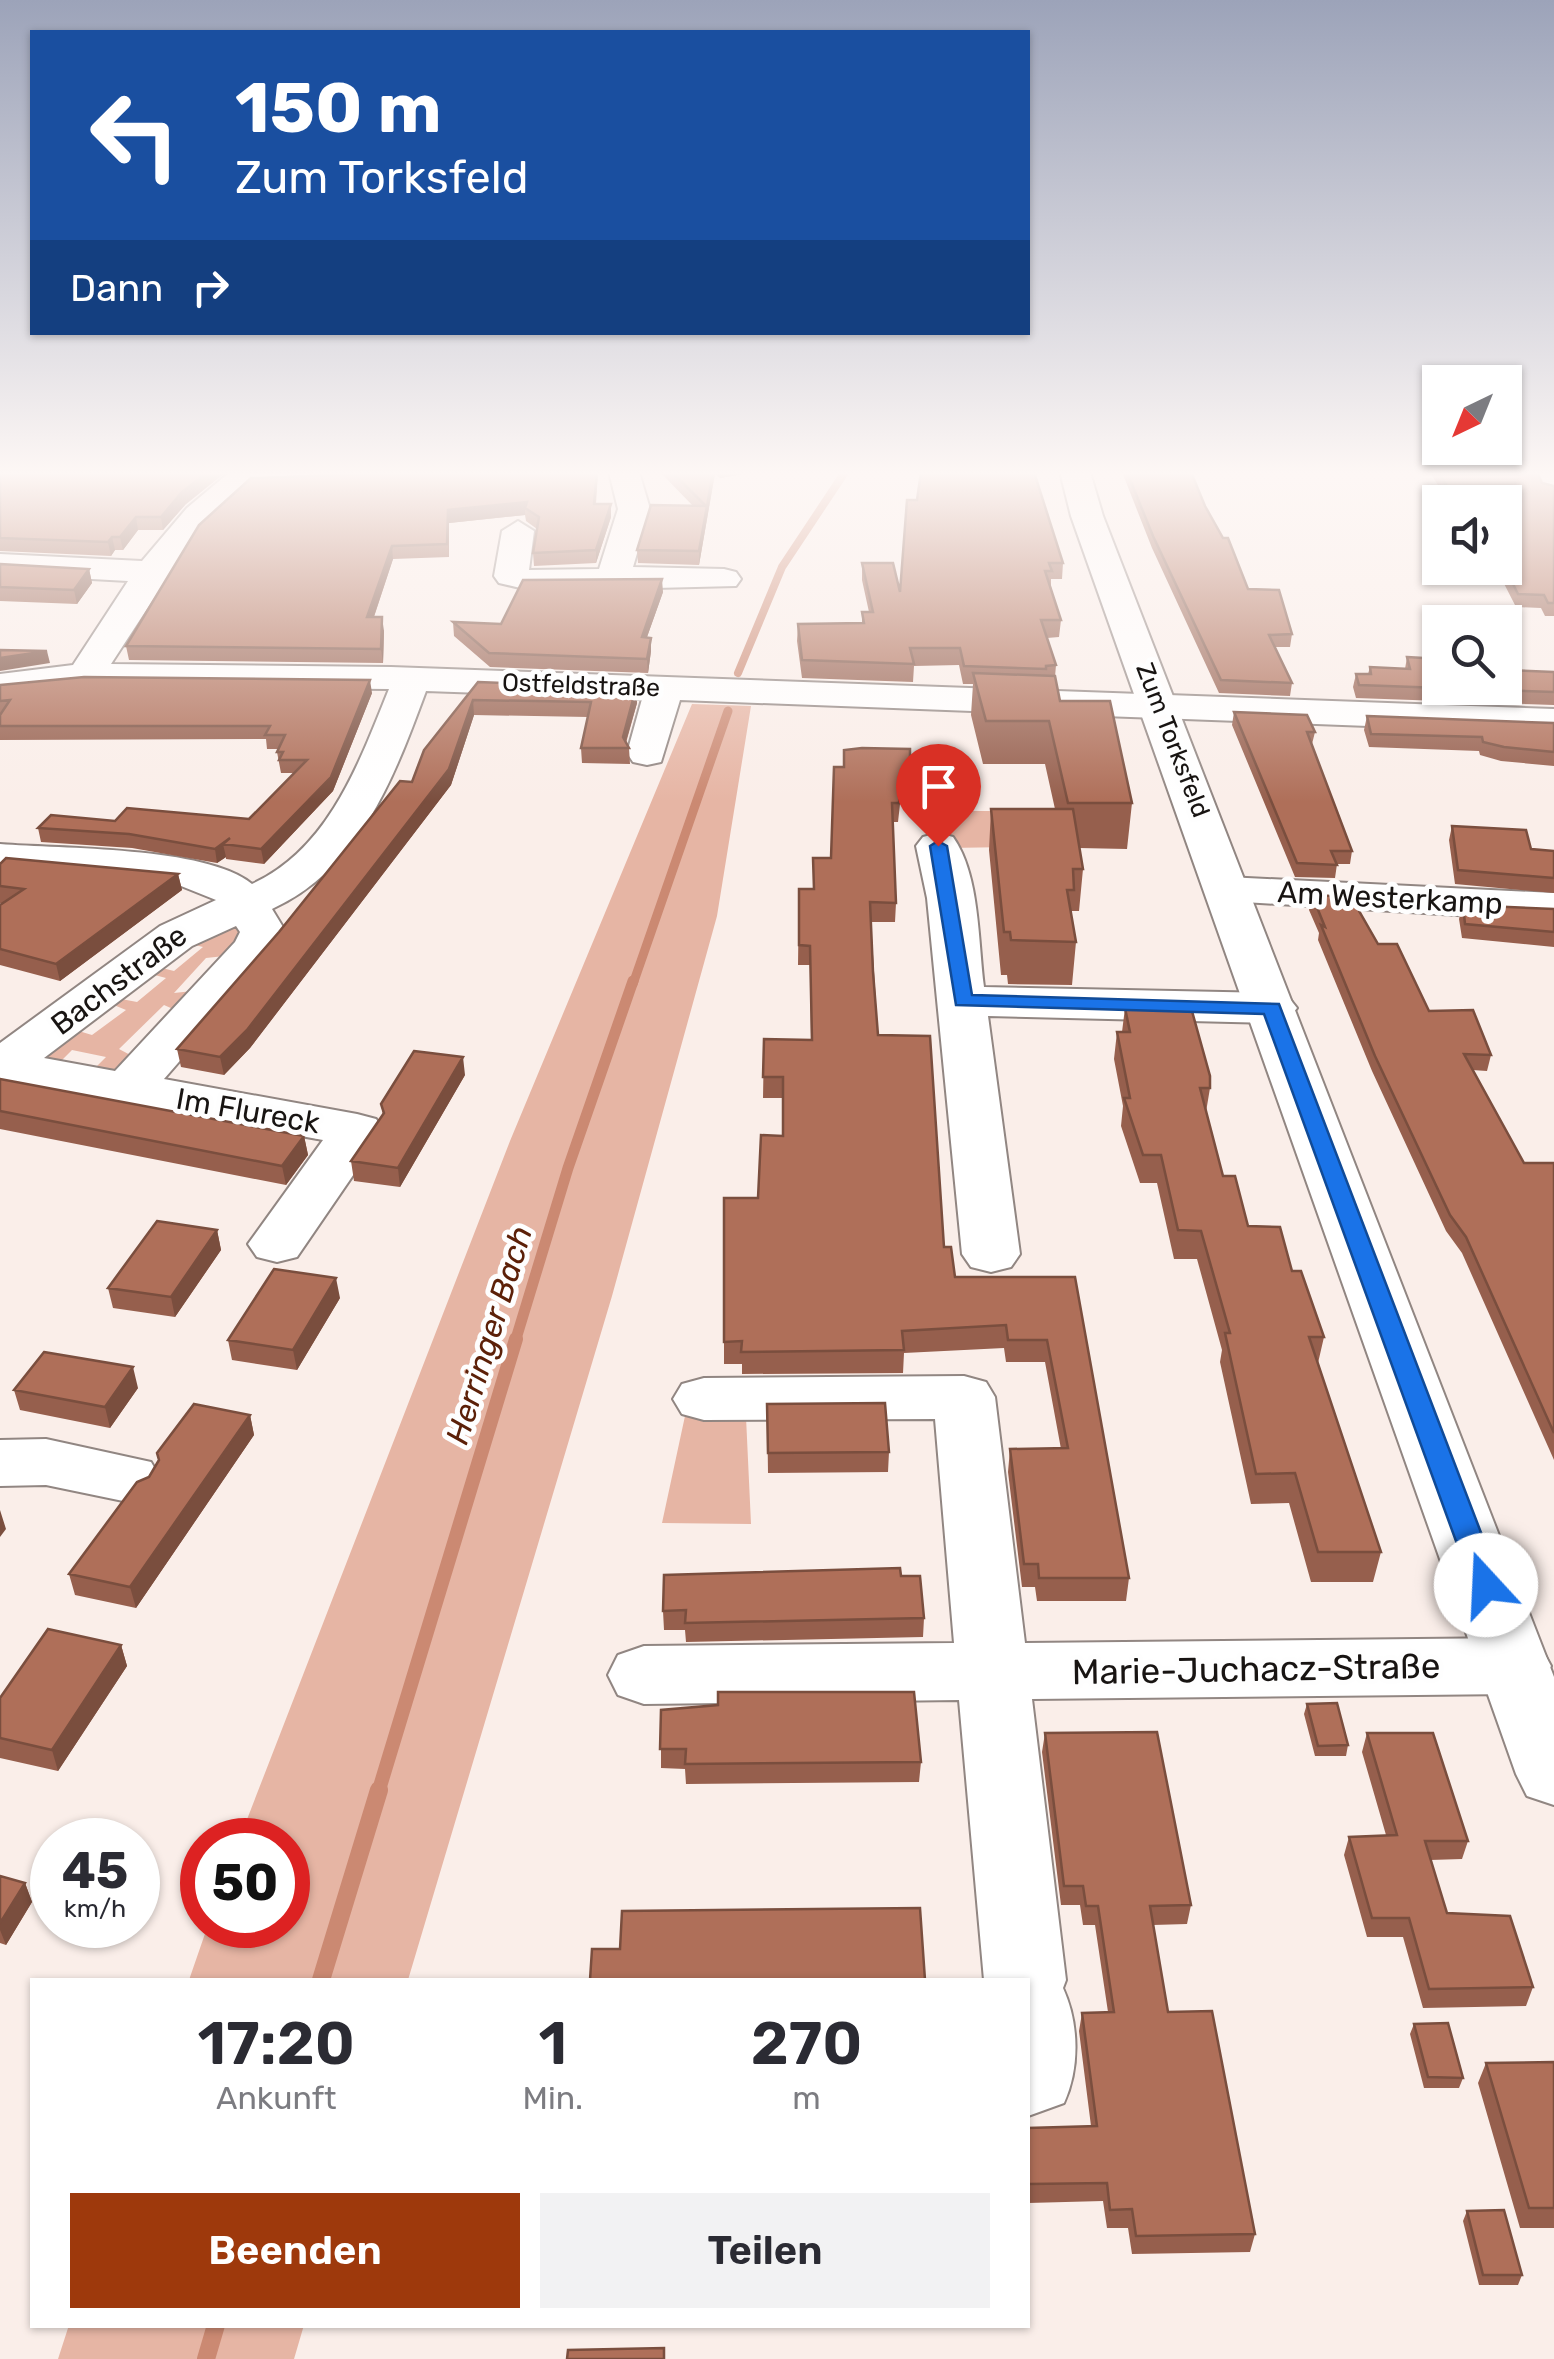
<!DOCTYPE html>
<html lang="de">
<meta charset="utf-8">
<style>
body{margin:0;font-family:Rubik,sans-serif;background:#f2f2f3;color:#2b2b33;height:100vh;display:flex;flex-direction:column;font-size:38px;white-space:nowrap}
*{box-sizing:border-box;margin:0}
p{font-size:32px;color:#7c7c81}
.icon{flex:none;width:55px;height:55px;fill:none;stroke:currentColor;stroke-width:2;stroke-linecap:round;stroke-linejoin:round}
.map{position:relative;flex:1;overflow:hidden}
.details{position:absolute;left:30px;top:1978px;width:1000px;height:350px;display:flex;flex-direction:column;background:#fff;border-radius:0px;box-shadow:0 2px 8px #0004}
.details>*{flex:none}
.banner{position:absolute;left:30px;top:30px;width:1000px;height:305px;border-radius:0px;box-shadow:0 2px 8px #0004;background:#1a4fa0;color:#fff;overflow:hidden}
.needle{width:65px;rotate:223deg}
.fabs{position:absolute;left:1422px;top:365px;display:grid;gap:20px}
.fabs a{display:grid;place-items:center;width:100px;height:100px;border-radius:0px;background:#fff;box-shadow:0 2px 8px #0004;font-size:50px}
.speed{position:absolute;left:30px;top:1818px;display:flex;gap:20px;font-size:50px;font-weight:700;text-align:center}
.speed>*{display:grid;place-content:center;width:130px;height:130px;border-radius:50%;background:#fff;box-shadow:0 2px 8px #0004;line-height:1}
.speed small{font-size:25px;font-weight:400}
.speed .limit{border:15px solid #d22;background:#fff;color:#111}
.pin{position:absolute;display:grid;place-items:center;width:85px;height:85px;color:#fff;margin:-102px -42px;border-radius:50% 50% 50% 0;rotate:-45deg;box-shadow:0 0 10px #0007}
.pin .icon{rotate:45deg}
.me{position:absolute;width:110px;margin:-55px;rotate:340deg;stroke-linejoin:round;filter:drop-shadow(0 0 8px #0008)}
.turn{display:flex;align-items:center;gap:35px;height:210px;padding:0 40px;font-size:45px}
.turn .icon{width:130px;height:130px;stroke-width:2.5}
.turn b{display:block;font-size:70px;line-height:85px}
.then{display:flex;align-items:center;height:95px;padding:0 40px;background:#0003;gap:20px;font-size:38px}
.eta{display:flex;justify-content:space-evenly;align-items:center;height:170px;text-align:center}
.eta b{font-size:60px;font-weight:600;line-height:70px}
.primary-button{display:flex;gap:20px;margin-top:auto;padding:20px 40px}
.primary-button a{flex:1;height:115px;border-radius:0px;background:#9e390c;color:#fff;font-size:40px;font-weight:600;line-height:115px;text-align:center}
.primary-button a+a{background:#f2f2f3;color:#2b2b33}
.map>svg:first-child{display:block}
.green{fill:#e6b5a4}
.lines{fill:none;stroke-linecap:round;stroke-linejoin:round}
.stream-far4{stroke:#cb8972;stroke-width:8}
.stream-far3{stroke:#cb8972;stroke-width:9}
.stream-far2{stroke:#cb8972;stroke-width:11}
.stream-far1{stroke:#cb8972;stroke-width:14}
.stream{stroke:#cb8972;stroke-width:18}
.minor-casing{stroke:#918682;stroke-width:4}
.major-casing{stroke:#918682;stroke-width:4}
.minor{fill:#fff;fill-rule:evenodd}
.major{fill:#fff;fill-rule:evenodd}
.wall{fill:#965f4d}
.shaded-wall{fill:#7a4e3e}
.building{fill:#af6f59;stroke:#7a4e3e;stroke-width:2.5}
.route{fill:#1a73e8;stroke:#114b97;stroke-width:2.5}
.labels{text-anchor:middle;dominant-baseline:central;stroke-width:10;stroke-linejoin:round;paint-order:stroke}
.far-street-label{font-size:25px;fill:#181412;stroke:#fefefe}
.street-label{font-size:30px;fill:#181412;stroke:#fefefe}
.water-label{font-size:32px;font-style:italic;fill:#5c2008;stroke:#fefefe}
.near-street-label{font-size:35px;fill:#181412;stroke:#fefefe}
</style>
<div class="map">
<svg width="1554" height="2359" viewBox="0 0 1554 2359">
<rect width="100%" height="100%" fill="#faeee9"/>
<path class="green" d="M692,704L751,706L717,916L612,1296L408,1980H189L208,1925H288V1840H239L510,1141Z
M964,811H1004L1012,847L947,848L942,824Z
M234,923L249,940L234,955L206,958L174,993L202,990L182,1013L164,1005L119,1049L136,1058L113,1071L93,1070L106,1057L72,1050L58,1064L41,1061L72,1029L92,1035L126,1010L109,1003L116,998L137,1002L166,978L147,973L154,966L174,971L203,947L183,942Z
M685,1416L746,1417L751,1524L662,1523Z
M69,2325H304L294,2359H58Z"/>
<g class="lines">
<path class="stream-far4" d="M738,673L782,567L845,472"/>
<path class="stream-far3" d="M633,984L728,711"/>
<path class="stream-far2" d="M515,1342L568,1168L633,981"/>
<path class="stream-far1" d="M378,1793L516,1339"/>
<path class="stream" d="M321,1980L379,1790
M206,2359L216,2325"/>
<g class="minor-casing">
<path id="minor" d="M230,472H450L435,481L251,487L188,546L111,664L391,667L1554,709V733L680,700L661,762L647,765L633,762L627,753L642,699L426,691C394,777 361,868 272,909L286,932L279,947L164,1079L357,1114L376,1119L384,1130L297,1257L277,1262L257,1257L248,1244L323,1140L0,1082V1043L160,926L216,900L181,886L0,870V844C61,849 206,846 252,884C329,849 359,763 389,689L86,686L0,696V674L73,665L128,581L0,574V554L142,561L187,508ZM236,926L240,932L235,942L115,1071L44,1058L192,946Z
M609,472H639L650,509L633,567L724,569L736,572L741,579L736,586L533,591L499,583L494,576L502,531L518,521L534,531L529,570L599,569L618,509Z
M1533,472H1554V495L1543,493Z
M938,833L953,837C980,875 978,942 984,987L1272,993L1289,998L1297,1008L1289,1018L1272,1023L988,1016L1020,1254L1011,1267L991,1272L971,1267L962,1254L927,898L916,846L923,837Z
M1227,877L1554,893V921L1211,900L1205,890L1211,880Z
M964,1376L986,1382L995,1397L1025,1643L1515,1638L1540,1646L1551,1666L1540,1686L1515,1694L1032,1699L1066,1980L1063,1988C1079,2023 1080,2068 1064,2103L1028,2116V1980H984L959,1700L644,1704L618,1695L608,1675L618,1655L644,1646L954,1643L935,1419L704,1420L682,1414L673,1399L682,1384L704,1378Z
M46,1439L151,1462L161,1479L151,1496L128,1502L46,1485L0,1486V1440Z"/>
</g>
<g class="major-casing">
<path id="major" d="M1060,472H1090L1103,516L1554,1677V1805L1527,1796L1516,1774L1071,516Z"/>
</g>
<use href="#minor" class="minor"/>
<use href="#major" class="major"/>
</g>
<path class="wall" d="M0,472L185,505L163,530H138L123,550H115L111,556L0,551Z
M434,472H598L596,504H611V517L596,563L534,566L533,553L537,529L526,521L525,515L449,523V557L393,559L374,617L384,631L383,663L129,660L126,646Z
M660,472H755L720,478L715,474L699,565L638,563L637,550L693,506Z
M1122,472H1191L1205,506L1248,589L1292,634L1290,647H1275L1292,683L1290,696L1219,693L1152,548Z
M1430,472H1537L1542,483L1554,486V616H1545L1541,608L1516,607L1496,568H1505V502H1448Z
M907,500L1063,563L1062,579H1051V587L1061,620L1059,637L1047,638L1056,665L1055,677L1060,701L1132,803L1127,849L1079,848L1083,869L1079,911H1072L1071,916L1076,942L1072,985L1008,984L1007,975H1001L989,850L991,809H1055L1045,764H983L971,715L973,684H963L959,665L914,666L913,682L802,678L797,641L798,624L862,623V612H869L862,580V563L900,592Z
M0,564L89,569L92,583L77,604L0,601Z
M663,592L647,637L651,638V651L648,673L490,667L454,636L453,622L501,624Z
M1407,657L1440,688L1554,672V705L1356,698L1353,687L1356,674H1368L1370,667L1405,669Z
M478,682L636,688L637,703L626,743L629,748L630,764L582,763L581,748L588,717L474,715L451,785L250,1048L224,1075L181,1067L177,1049L412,782Z
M0,685L372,693L333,791L264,864L226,859V857L217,863L132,848L41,842L38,828L115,821L249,819L294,773H281L277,752L278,749H267L266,739L0,740Z
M1234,712L1315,732L1312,744L1352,851L1350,864H1337L1335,878L1295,877L1232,725Z
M1367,716L1554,723V766L1501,761L1480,755L1479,751L1369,747L1364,730Z
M910,749L909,804H900L898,822H893L896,903L895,922H871L878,1035L955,1277H1075L1129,1578L1126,1601H1037L1035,1587H1022L1008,1472L1010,1449H1061L1045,1362H1006L1004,1348L904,1353L903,1373L742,1374V1364H724V1342L758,1198L783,1136V1098H763L764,1039L811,1040L810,965H798L799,889H813V858H831L843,767Z
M1452,826L1531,849L1554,851V893L1455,884L1449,840Z
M0,864L178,874L182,890L60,981L0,965V905L2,903H0Z
M1312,895L1378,944L1429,1011L1491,1055L1487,1071L1472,1070L1524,1163H1554V1460L1462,1253L1446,1231L1372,1071L1318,940L1319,933L1309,910Z
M1463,905L1554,909V947L1462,938L1459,919Z
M1146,1004L1210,1088L1206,1112L1223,1176L1248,1226L1292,1271L1324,1337L1318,1363L1381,1552L1373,1582H1311L1289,1503L1251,1504L1220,1362L1222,1350L1197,1259H1174L1157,1183H1140L1121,1126L1123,1106L1114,1059L1117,1032H1122L1125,1008H1145Z
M465,1075L400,1187L354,1181L351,1161L383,1115L381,1104Z
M0,1079L304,1136L308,1155L286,1185L0,1129Z
M217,1230L221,1250L175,1317L113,1308L108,1288Z
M340,1298L297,1370L232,1360L228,1340Z
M138,1388L110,1428L20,1410L14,1390Z
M767,1404L889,1452L888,1472L768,1473Z
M250,1415L254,1435L136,1608L75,1595L69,1574L149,1477Z
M901,1576L924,1618L923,1637L686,1642L685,1630H664L663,1611Z
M121,1645L127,1666L58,1771L0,1758V1698Z
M1307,1704L1348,1745L1346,1756H1315L1304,1714Z
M661,1710L921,1762L919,1782L686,1784L685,1769L661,1768Z
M1045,1733L1191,1905L1187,1924L1153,1925L1168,2012L1255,2234L1250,2252L1132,2254L1128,2228H1107L1103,2201L1028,2203V2128L1091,2126L1079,2031L1082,2013L1108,2012L1095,1925H1083L1080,1905H1061L1042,1752Z
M1367,1733L1468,1841L1462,1859L1430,1860L1447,1913L1533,1987L1526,2006L1423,2008L1403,1937H1367L1344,1855L1349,1837L1386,1835L1362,1752Z
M0,1876L25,1883L32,1902L6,1945L0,1943Z
M1414,2024L1463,2078L1459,2088H1424L1410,2034Z
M1554,2062V2228H1520L1478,2083L1486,2063Z
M1467,2211L1522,2275L1518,2285H1479L1463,2221Z"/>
<path class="shaded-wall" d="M208,472H226L185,505L163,530L161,517L182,492Z
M713,472H715L699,565V551Z
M720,472H755L720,478Z
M527,502L525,508V515L449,523V557L448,510Z
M611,504V517L596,563V550Z
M136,517L138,530L123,550L120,537Z
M112,537L115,550L111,556L108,542Z
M392,546L393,559L369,631L367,617Z
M89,569L92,583L77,604L74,590Z
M662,579L663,592L642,651V637Z
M382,617L384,631L383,663L381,649Z
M651,638V651L648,673L647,659Z
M47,651L50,663L0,671V658Z
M370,680L372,693L333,791L264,864L261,849Z
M636,688L637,703L624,748L623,737Z
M473,700L474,715L451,785L250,1048L224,1075L220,1057Z
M230,838L223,844L226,857L217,863L215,849Z
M178,874L182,890L60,981L56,964Z
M463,1057L465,1075L400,1187L398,1168Z
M304,1136L308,1155L286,1185L282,1166Z
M217,1230L221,1250L175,1317L171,1297Z
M336,1278L340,1298L297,1370L293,1350Z
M133,1367L138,1388L110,1428L105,1407Z
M250,1415L254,1435L136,1608L130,1587Z
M0,1510L6,1529L0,1537Z
M121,1645L127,1666L58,1771L52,1750Z
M25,1883L32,1902L6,1945L0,1930V1923Z"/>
<path class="building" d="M0,472H208L182,492L161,517H136L120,537H112L108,542L0,538Z
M434,472H597L594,504H611L596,550L533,553L539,517L525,508L527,502L448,510L447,544L392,546L367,617H382L381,649L126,646L199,525L251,478Z
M672,472H713L699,551L637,550L651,505L706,506Z
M921,472H1034L1063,563H1049L1052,571H1045L1061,620H1041L1056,665L1046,666V669L964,666L960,648H910L914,664L802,660L798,624L864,623L862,612H873L862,563H893L900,592L907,500H917Z
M1127,472H1191L1205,506L1223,538H1228L1248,589L1279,590L1292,634L1269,635L1292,683L1221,680L1153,536Z
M1438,472H1537L1542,483L1554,486V603H1548L1544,595L1518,594L1505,568V502H1457Z
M0,564L89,569L74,590L0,587Z
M662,579L642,637L651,638L647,659L489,653L453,622L501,624L523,580Z
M0,650L47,651L0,658Z
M1407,657L1440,659V688H1505V670L1554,672V692L1359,685L1356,674H1371L1370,667L1410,669Z
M973,673L1055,676L1060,701H1110L1132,803H1068L1049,721H986Z
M84,677L370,680L331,777L261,849L223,844L230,838L215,849L129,834L38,828L51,815L115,821L127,808L249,819L307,760H279L283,752H277L285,735H265L270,726H0V715L10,700L0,701V685Z
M478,682L636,688L623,737L629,748H581L591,702L473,700L449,769L247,1030L220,1057L177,1049L279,932L400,781L412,782L424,750Z
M1234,712L1307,715L1315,732H1307L1352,851H1331L1337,865L1297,863Z
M1367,716L1554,723V752L1504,747L1483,742L1482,737L1371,734Z
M862,748L910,749V785H901L899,803H892L896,903L870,902L873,972L878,1035L930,1036L944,1247H951L955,1277H1075L1129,1578H1039L1038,1564H1024L1010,1449L1068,1448L1047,1340H1008L1006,1325L902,1331L904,1350L741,1352L742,1341L724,1342V1198H758L761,1135L783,1136V1077H763L764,1039L812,1040L810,946L799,945V889H814L813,858H831L834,767H844V750Z
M991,809H1073L1083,869H1073L1074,890H1067L1076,942L1011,940L1010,932H1004Z
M1452,826L1526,830L1531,849L1554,851V878L1458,870Z
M6,858L178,874L56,964L0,949V905L24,889L0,886V864Z
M1312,895L1351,897L1378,944H1397L1429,1011L1473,1010L1491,1055L1464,1054L1524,1163H1554V1433L1466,1237L1450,1215L1375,1056L1321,925L1325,927Z
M1463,905L1554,909V932L1465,924Z
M1146,1004H1190L1210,1076V1088H1200L1223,1176H1235L1248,1226L1280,1227L1292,1271H1301L1324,1337H1309L1381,1552H1318L1295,1473L1256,1474L1225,1333H1230L1201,1231L1178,1230L1161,1155H1143L1124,1098H1130L1117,1032H1130L1125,1008H1147Z
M414,1051L463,1057L398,1168L351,1161L384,1113L381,1104Z
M0,1079L304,1136L282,1166L0,1111Z
M157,1221L217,1230L171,1297L108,1288Z
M274,1269L336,1278L293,1350L228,1340Z
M44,1352L133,1367L105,1407L14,1390Z
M885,1403L889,1452L768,1453L767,1404Z
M194,1404L250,1415L130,1587L69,1574L137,1482L149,1477L159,1460L157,1453Z
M900,1568L901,1576H920L924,1618L685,1623L686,1610L663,1611L664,1575Z
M48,1629L121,1645L52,1750L0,1738V1698Z
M718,1692H914L921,1762L685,1764L686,1749H660L661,1710L718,1705Z
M1337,1703L1348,1745L1318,1746L1307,1704Z
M1157,1732L1191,1905L1150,1906L1168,2012L1212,2011L1255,2234L1136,2236L1132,2209L1110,2210L1107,2183L1028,2184V2128L1097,2126L1082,2013L1114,2012L1098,1906H1086L1083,1886H1064L1045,1733Z
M1367,1733H1433L1468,1841H1425L1447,1913L1510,1916L1533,1987L1429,1989L1409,1918H1372L1349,1837L1397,1835Z
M0,1876L25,1883L0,1923Z
M920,1908L925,1980H590L592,1949H620L622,1911Z
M1448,2023L1463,2078L1428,2077L1414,2024Z
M1554,2062V2208H1529L1486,2063Z
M1504,2210L1522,2275H1483L1467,2211Z
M664,2348V2359H567L568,2350Z"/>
<linearGradient id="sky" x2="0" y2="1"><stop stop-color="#9ca3b9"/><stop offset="0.59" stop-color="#fdf7f5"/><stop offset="1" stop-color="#fdf7f5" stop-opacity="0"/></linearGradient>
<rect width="1554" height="802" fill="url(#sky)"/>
<path class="route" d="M938,841L947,846L972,995L1279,1004L1501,1585L1497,1593H1476L1472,1585L1264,1014L956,1005L930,846Z"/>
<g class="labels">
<g class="far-street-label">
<text transform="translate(581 685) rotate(2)">Ostfeldstraße</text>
<text transform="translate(1173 740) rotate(69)">Zum Torksfeld</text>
</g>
<g class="street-label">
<text transform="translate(1390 898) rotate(3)">Am Westerkamp</text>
<text transform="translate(119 980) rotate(-37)">Bachstraße</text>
<text transform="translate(248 1111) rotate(10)">Im Flureck</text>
</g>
<g class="water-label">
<text transform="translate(489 1335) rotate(-73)">Herringer Bach</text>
</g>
<g class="near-street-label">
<text transform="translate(1256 1669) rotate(-1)">Marie-Juchacz-Straße</text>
</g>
</g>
</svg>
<div class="fabs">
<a><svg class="needle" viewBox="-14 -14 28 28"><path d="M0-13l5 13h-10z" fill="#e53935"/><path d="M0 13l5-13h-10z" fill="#7c7c81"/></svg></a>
<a><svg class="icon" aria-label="sound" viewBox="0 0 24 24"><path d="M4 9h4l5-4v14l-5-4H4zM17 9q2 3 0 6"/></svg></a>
<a><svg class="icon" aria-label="search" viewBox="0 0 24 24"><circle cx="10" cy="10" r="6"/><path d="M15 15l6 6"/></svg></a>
</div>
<div class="speed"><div>45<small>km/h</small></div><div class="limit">50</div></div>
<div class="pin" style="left:938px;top:846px;background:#d93025"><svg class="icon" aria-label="arrive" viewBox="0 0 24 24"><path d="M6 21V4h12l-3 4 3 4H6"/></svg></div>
<svg class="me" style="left:1486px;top:1585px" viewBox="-20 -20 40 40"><circle r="19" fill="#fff"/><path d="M0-13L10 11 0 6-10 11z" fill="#1a73e8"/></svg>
<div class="banner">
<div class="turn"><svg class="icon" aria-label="left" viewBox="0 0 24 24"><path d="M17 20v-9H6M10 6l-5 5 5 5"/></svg><div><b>150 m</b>Zum Torksfeld</div></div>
<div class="then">Dann<svg class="icon" aria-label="right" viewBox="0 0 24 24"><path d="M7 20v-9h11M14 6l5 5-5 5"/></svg></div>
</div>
<section class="details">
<div class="eta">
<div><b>17:20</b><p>Ankunft</p></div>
<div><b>1</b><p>Min.</p></div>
<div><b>270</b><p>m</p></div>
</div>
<div class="primary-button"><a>Beenden</a><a>Teilen</a></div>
</section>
</div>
